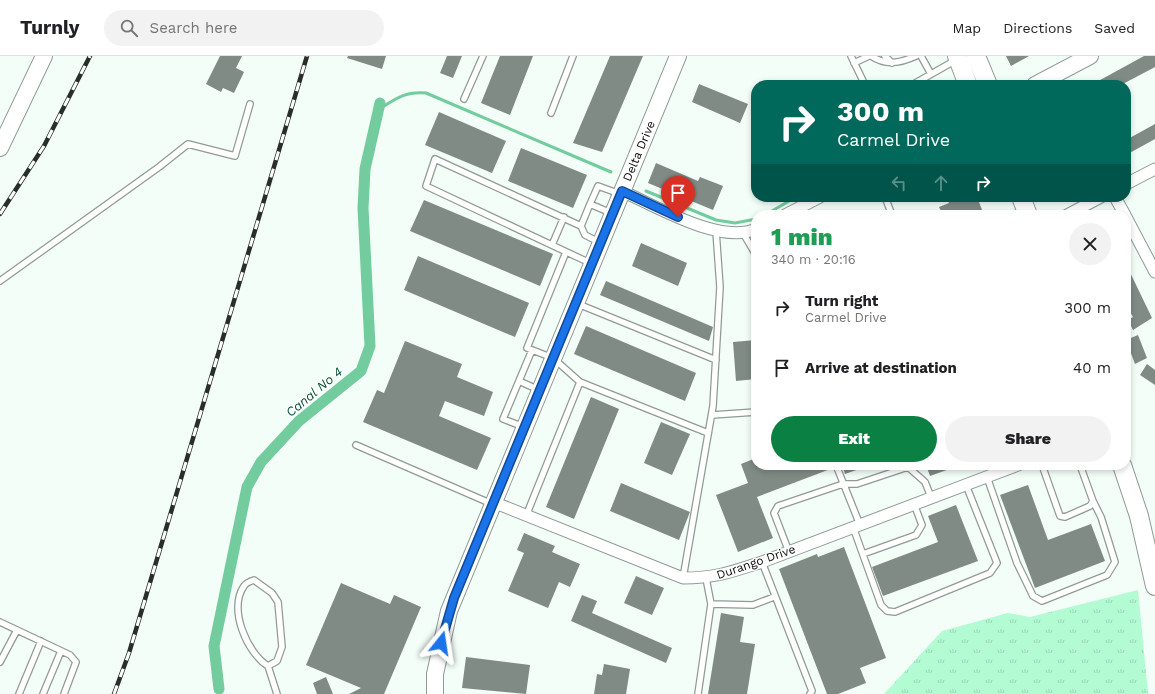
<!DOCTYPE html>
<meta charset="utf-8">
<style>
body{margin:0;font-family:"Work Sans",sans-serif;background:#f2f2f2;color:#202124;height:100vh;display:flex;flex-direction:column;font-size:15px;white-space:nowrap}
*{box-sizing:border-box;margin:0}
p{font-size:13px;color:#757577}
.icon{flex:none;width:22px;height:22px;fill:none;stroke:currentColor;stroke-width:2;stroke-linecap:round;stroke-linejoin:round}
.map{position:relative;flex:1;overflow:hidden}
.details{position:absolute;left:751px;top:154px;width:380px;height:260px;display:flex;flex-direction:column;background:#fff;border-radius:16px;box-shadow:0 2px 6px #0003}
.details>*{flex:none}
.banner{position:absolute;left:751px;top:24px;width:380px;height:122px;border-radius:16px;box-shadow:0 2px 6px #0003;background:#00695c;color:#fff;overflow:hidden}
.pin{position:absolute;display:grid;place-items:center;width:34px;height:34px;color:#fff;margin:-41px -17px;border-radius:50% 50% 50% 0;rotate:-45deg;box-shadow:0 0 4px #0007}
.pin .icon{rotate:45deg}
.me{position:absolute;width:44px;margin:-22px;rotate:15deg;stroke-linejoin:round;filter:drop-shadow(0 0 3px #0008)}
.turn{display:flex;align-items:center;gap:14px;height:84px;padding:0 20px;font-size:18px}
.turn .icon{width:52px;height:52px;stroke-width:2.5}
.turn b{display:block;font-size:28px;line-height:34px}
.lanes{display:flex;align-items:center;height:38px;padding:0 20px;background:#0003;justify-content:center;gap:20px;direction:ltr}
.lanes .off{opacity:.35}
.round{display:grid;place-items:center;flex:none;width:42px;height:42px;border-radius:21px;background:#f2f2f2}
.summary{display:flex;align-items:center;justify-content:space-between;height:68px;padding:0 20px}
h1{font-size:24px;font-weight:800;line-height:30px;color:#1e9e55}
.cta{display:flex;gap:8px;margin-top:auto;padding:8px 20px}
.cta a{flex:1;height:46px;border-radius:24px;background:#0b8043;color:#fff;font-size:16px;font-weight:800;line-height:46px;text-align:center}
.cta a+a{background:#f2f2f2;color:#202124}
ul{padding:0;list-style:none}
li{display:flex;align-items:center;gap:12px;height:60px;padding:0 20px}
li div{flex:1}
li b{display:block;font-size:15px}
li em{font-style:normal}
header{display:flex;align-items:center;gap:24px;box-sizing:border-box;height:56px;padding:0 20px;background:#fff;border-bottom:1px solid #e0e0e0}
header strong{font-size:19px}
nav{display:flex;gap:22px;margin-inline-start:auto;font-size:14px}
.search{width:280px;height:36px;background:#f2f2f2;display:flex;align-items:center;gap:10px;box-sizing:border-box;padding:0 14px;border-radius:22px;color:#757577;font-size:15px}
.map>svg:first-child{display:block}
.grass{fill:url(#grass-tufts)}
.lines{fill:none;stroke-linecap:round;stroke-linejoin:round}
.stream{stroke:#72cc9e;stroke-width:3}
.canal{stroke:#72cc9e;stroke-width:11}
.building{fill:#808b85}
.lane-casing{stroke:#8f9b94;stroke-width:8}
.street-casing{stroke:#8f9b94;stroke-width:13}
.secondary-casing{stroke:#8f9b94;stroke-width:18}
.primary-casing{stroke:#8f9b94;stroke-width:20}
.lane{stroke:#fff;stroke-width:5.5}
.street{stroke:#fff;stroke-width:11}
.secondary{stroke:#fff;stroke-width:16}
.primary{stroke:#fff;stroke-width:18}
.rail-casing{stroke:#292e2a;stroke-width:4.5}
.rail{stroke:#fff;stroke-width:3;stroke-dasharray:9;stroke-linecap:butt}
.route-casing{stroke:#114b97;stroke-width:10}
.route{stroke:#1a73e8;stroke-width:7}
.labels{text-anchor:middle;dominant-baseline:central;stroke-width:3;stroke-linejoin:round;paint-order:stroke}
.street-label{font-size:12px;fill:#0a0e0b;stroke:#fff}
.water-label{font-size:13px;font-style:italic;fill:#035032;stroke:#fff}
</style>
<header>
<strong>Turnly</strong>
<div class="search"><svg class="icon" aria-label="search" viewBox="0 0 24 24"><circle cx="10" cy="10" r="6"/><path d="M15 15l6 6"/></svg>Search here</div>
<nav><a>Map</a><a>Directions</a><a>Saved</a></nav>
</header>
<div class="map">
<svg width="1155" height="638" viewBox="0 0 1155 638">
<defs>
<pattern id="grass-tufts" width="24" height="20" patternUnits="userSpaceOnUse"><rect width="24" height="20" fill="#b2fbd3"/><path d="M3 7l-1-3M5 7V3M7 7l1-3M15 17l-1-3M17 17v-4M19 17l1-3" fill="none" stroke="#98d6b4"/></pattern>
</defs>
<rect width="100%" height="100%" fill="#f2fef7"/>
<path class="grass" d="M1138,534L1148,638H884L942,575L1008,557L1030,561Z"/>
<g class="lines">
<path class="stream" d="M378,54C395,43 405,35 426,37L611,116
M646,135L716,164L735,167L756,163
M765,159L796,141"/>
<path class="canal" d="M219,633L214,590L247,431L261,406L299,365L361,315L370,290L363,152L365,113L380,47"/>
</g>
<path class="building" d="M220,0H242L236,12L244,16L234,37L223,32L221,36L206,28Z
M348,0H386L382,13L347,2Z
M447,0H462L453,22L440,17Z
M500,0H533L510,59L481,47Z
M610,0H643L602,96L573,87Z
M1006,0H1029L1011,10Z
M1144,0H1155V11L1121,29H1091Z
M699,28L748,48L740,67L692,46Z
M439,56L506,85L492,117L425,89Z
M1155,68V83L1126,99V84Z
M521,92L587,119L573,152L508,125Z
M656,107L698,125L700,121L723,130L713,154L648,127Z
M946,141H977L984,159H943L939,151L949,147Z
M424,144L553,198L540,230L410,175Z
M641,187L687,207L678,230L632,210Z
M418,200L529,247L515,281L404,234Z
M1126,208L1152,262L1133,274L1128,264L1133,261L1126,249Z
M606,225L713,271L709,285L600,239Z
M586,270L696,317L685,345L574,298Z
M1138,279L1147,302L1135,308L1126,284Z
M756,284V323L736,325L733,286Z
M405,285L462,308L457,321L493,336L484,360L445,345L439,360L491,382L477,414L363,366L377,334L384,337Z
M1147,308L1155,314V329L1140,319Z
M591,341L619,353L574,463L546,451Z
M661,366L690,378L672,419L644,407Z
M756,402V409H832L833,412L757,441L773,482L738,496L716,439L748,427L741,408Z
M842,409H868V410L845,418Z
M926,409H958V410L930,420Z
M621,427L690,456L679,484L610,455Z
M1028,429L1048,484L1091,468L1105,505L1035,532L1000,439Z
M956,449L978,505L883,540L872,511L938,486L928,460Z
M524,477L555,490L552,496L580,508L570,531L559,526L548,552L508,535L524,497L517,494Z
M844,491L886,602L860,612L866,627L838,638H827L779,513L817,498L818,501Z
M636,520L664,532L652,559L624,547Z
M341,527L390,548L394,539L421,551L384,638H349L361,632L306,609Z
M582,539L597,545L592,557L672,592L666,607L571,565Z
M721,557L744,561L740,586L755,588L747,638H708Z
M466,601L530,609L526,638L462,632Z
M604,608L630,613L626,638H594L597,618L602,619Z
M326,621L333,638H317L313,627Z"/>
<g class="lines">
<g class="lane-casing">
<path id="lane" d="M851,0L865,29
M871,0C886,10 900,7 916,0
M885,0L892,7
M921,0L931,18
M854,7L869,0
M912,29L956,4
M464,43L483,0
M551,57L573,0
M885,141L892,159
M590,148L581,170L435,103L426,130L590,207
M611,157L590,148L598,130L620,138
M581,170L585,179L599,186
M743,177L756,199
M552,189L564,161
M566,196L527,292L553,302L580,326
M0,225L159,111L188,88L235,100L250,48
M578,248L716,304
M519,325L539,334
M712,359L756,356
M524,371L503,363L532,294
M356,389L492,448
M836,409L860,469
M1042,409L1060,460L1065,461L1090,450L1093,445L1080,409
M987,421L1017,507L1033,540L1042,545L1107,519L1115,506L1101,461L1093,445
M526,460L580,326L708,377
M853,471L881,549L887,555L895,556L990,517L997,507L966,429
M789,496L774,457L778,450L843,428H857L908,411L925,426L931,441
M863,498L916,479L922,469L914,448
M762,506L812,635L810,638
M683,522L713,350L720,231L716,175
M711,548L753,549L774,541
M0,566L70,599L76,606L64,638
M0,606L17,574
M268,610L277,605L282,591L278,546L272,537L254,524C251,525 246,527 244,530C228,553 247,597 268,610L277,638
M19,638L41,585
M43,638L61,595
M698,638L711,548L706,522"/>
</g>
<g class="street-casing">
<path id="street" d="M1126,128L1155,113
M622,135C655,150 721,189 756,173
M1115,141L1125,159
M785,159L820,141
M1067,159L1101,141
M1126,161L1155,216
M493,446L683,522C716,522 731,516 762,506L1018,409"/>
</g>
<g class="secondary-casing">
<path id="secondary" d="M1035,29L1090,0
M0,92L44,0
M435,638V618L449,555L678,0"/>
</g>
<g class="primary-casing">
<path id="primary" d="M957,0L968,29
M976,0L988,29
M1021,141L1028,159
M1122,409L1139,460L1155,530"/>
</g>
<use href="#lane" class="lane"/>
<use href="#street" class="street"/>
<use href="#secondary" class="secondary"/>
<use href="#primary" class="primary"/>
<g class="rail-casing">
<path id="rail" d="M0,158L44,90L90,0
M114,638L129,597L307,0"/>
</g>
<use href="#rail" class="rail"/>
</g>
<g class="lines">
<g class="route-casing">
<path id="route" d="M441,587L454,542L622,135L678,161"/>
</g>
<use href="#route" class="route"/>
</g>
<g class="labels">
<g class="street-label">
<text transform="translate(639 95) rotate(-67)">Delta Drive</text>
<text transform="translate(756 506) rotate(-19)">Durango Drive</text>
</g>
<g class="water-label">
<text transform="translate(314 336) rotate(-40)">Canal No 4</text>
</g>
</g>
</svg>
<div class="pin" style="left:678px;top:161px;background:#d93025"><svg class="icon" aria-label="arrive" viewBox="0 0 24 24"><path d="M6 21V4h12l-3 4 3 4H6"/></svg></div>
<svg class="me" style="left:441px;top:587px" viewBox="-20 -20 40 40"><path d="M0-17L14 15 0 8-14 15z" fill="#1a73e8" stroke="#fff" stroke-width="4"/></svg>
<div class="banner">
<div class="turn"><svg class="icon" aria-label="right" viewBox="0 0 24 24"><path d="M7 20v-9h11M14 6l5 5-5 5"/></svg><div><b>300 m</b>Carmel Drive</div></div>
<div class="lanes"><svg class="icon off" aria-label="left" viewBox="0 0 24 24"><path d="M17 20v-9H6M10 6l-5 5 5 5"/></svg><svg class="icon off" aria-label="ahead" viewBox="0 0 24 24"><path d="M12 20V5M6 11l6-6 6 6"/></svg><svg class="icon" aria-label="right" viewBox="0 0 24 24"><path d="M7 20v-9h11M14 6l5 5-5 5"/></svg></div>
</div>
<section class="details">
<div class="summary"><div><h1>1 min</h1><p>340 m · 20:16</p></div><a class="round"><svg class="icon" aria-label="close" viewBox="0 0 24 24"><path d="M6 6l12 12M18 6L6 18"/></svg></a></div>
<ul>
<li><svg class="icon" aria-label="right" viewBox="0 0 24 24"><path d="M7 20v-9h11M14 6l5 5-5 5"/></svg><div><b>Turn right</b><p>Carmel Drive</p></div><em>300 m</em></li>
<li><svg class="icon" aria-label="arrive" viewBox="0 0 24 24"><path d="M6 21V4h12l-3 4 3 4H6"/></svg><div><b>Arrive at destination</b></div><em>40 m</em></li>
</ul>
<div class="cta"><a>Exit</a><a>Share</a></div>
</section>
</div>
